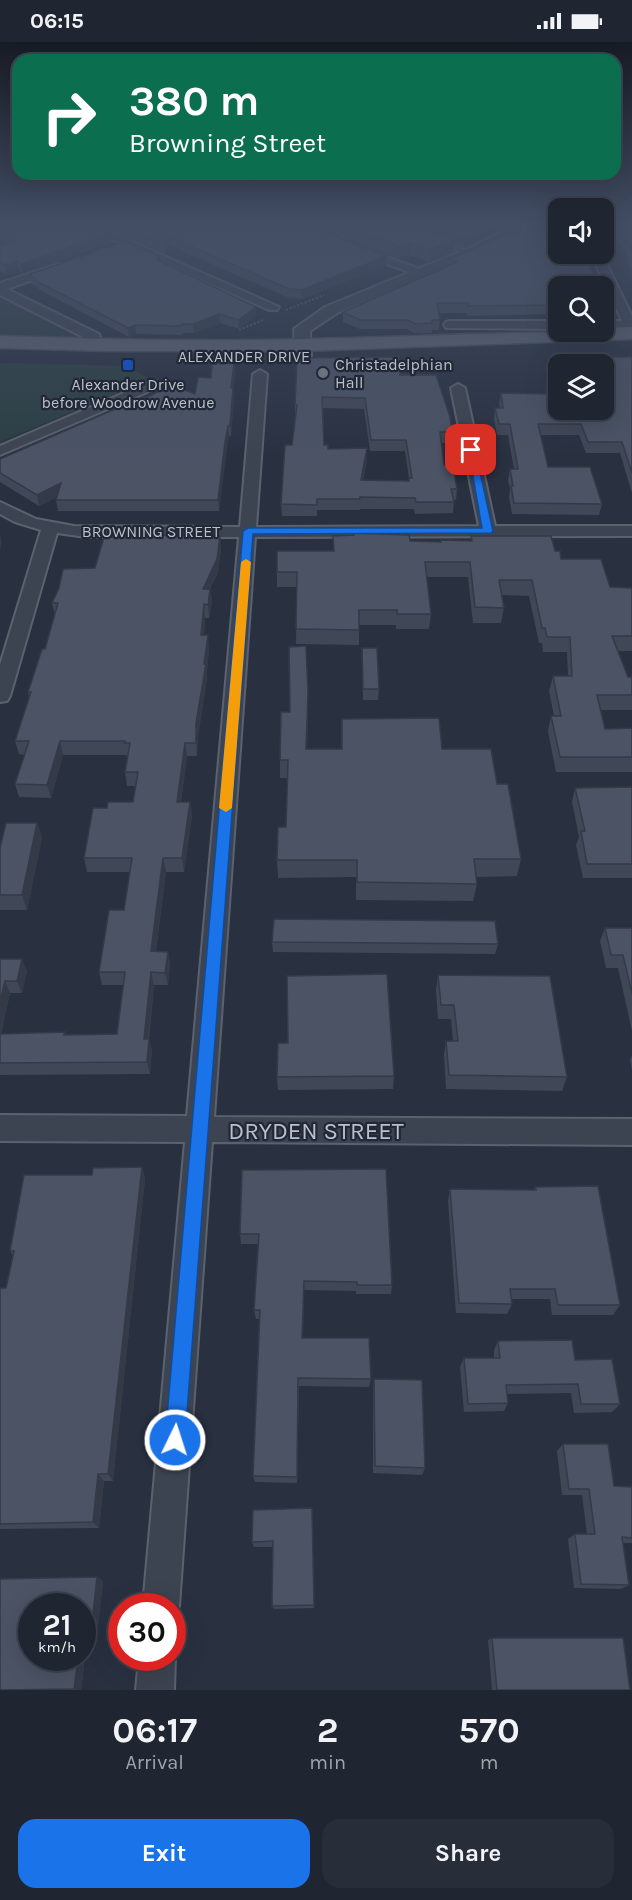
<!DOCTYPE html>
<style>
body{margin:0;font-family:Karla,sans-serif;background:#272d39;color:#f1f3f6;height:100vh;display:flex;flex-direction:column;font-size:22px;white-space:nowrap}
*{box-sizing:border-box;margin:0}
p{font-size:20px;color:#a1a5ab}
.icon{flex:none;width:33px;height:33px;fill:none;stroke:currentColor;stroke-width:2;stroke-linecap:round;stroke-linejoin:round}
.map{position:relative;height:1648px;overflow:hidden}
.sheet{display:flex;flex-direction:column;background:#1f2531;flex:1}
.sheet>*{flex:none}
.top-card{position:absolute;left:12px;top:12px;width:609px;height:126px;border-radius:18px;box-shadow:0 6px 24px #0002,0 0 0 2px #3c424d;background:#0b6e4f;color:#fff;overflow:hidden}
.tools{position:absolute;left:548px;top:156px;display:grid;gap:12px}
.tools a{display:grid;place-items:center;width:66px;height:66px;border-radius:12px;background:#1f2531;box-shadow:0 6px 24px #0002,0 0 0 2px #3c424d;font-size:30px}
.speed{position:absolute;left:18px;top:1551px;display:flex;gap:12px;font-size:30px;font-weight:700;text-align:center}
.speed>*{display:grid;place-content:center;width:78px;height:78px;border-radius:50%;background:#1f2531;box-shadow:0 6px 24px #0002,0 0 0 2px #3c424d;line-height:1}
.speed small{font-size:15px;font-weight:400}
.speed .limit{border:9px solid #d22;background:#fff;color:#111}
.pin{position:absolute;display:grid;place-items:center;width:51px;height:51px;color:#fff;margin:-26px;border-radius:12px;box-shadow:0 3px 9px #0006}
.me{position:absolute;width:66px;margin:-33px;rotate:4deg;stroke-linejoin:round;filter:drop-shadow(0 0 4px #0008)}
.turn{display:flex;align-items:center;gap:21px;height:126px;padding:0 18px;font-size:27px}
.turn .icon{width:78px;height:78px;stroke-width:2.5}
.turn b{display:block;font-size:42px;line-height:51px}
.eta{display:flex;justify-content:space-evenly;align-items:center;height:102px;text-align:center}
.eta b{font-size:36px;font-weight:700;line-height:42px}
.action{display:flex;gap:12px;margin-top:auto;padding:12px 18px}
.action a{flex:1;height:69px;border-radius:18px;background:#1a73e8;color:#fff;font-size:24px;font-weight:700;line-height:69px;text-align:center}
.action a+a{background:#272d39;color:#f1f3f6}
.status{display:flex;justify-content:space-between;align-items:center;height:42px;padding:0 30px;background:#1f2531;direction:ltr}
.status svg{height:16px;fill:currentColor}
.map>svg:first-child{display:block}
.green{fill:#2c3f43}
.lines{fill:none;stroke-linecap:round;stroke-linejoin:round}
.service-casing{stroke:#5b616e;stroke-width:3}
.minor-casing{stroke:#5b616e;stroke-width:4}
.tertiary-casing{stroke:#5b616e;stroke-width:4}
.primary-casing{stroke:#474c5a;stroke-width:3}
.path{stroke:#4b5c61;stroke-width:2;stroke-dasharray:2 2;stroke-linecap:butt}
.service{fill:#3d4451;fill-rule:evenodd}
.minor{fill:#3d4451;fill-rule:evenodd}
.tertiary{fill:#3d4451;fill-rule:evenodd}
.primary{fill:#5c6271;fill-rule:evenodd}
.wall{fill:#404757;fill-rule:evenodd}
.shaded-wall{fill:#343a47}
.building{fill:#4b5365;stroke:#343a47;stroke-width:1.5;fill-rule:evenodd}
.route{fill:#1a73e8;stroke:#114b97;stroke-width:1.5}
.slow{fill:#f59e0b}
.transit-dot{fill:#1a4fb4;stroke:#222836;stroke-width:2}
.worship-dot{fill:#6b7280;stroke:#222836;stroke-width:2}
.labels{text-anchor:middle;dominant-baseline:central;stroke-width:4.5;stroke-linejoin:round;paint-order:stroke}
.far-street-label{font-size:16px;fill:#babfcb;stroke:#222836}
.far-poi-label{font-size:16px;fill:#babfcb;stroke:#222836;text-anchor:start}
.near-street-label{font-size:24px;fill:#babfcb;stroke:#222836}
</style>
<div class="status"><b>06:15</b><svg viewBox="0 0 49 12"><path d="M0 12V9h3v3zM5 12V6h3v6zM10 12V3h3v9zM15 12V0h3v12zM26 1h20v11H26zM47 4h2v5h-2z"/></svg></div>
<div class="map">
<svg width="632" height="1648" viewBox="0 0 632 1648">
<rect width="100%" height="100%" fill="#293141"/>
<path class="green" d="M0,248L109,303L0,300Z
M0,321L125,324L150,337L0,400Z"/>
<g class="lines">
<g class="service-casing">
<path id="service" d="M371,183H387L377,185L337,199L332,198Z
M441,199L471,210L472,211L467,212L439,202Z"/>
</g>
<g class="minor-casing">
<path id="minor" d="M80,183H94L279,265L277,268H269Z
M359,205L425,229L427,231L421,235L417,233L355,210L353,208Z
M591,212H602L632,274V286L603,287V279H622Z
M59,222L63,223V227L7,247L99,292L100,295L99,298H89L0,253V241Z
M450,279H558V287L446,286L444,283L446,280Z
M260,328L267,332L256,485L479,484L451,346L458,342L465,346L495,484H632V494L255,495L214,1075L632,1077V1103L212,1100L179,1564L172,1577V1564H143L185,1100L0,1099V1073L187,1074L239,495H86L57,491L10,654L7,659L0,660V623L41,488L15,480L0,472V460L36,477L74,484L240,485L253,332Z
M154,338L161,342L159,345L0,413V404Z
M172,1609L175,1616L174,1648H136L139,1616H172Z"/>
</g>
<g class="tertiary-casing">
<path id="tertiary" d="M518,183H536L474,214L337,271L310,289L311,314L309,318L303,319L295,314L294,287L325,265L464,208Z"/>
</g>
<g class="primary-casing">
<path id="primary" d="M632,285V297L303,309H109L0,306V294C101,297 203,300 305,297C404,295 505,290 603,290V286Z"/>
</g>
<path class="path" d="M286,268L324,253
M239,288L265,277"/>
<use href="#service" class="service"/>
<use href="#minor" class="minor"/>
<use href="#tertiary" class="tertiary"/>
<use href="#primary" class="primary"/>
</g>
<path class="wall" d="M0,183L111,201L22,231L19,228L7,232L0,229V204L5,202L0,200Z
M99,183H306L386,223L302,257L289,256L169,203L165,211Z
M312,183H479L488,186L487,195L464,206L455,202L454,210L430,220L410,213L399,217L348,197L349,189L338,193Z
M608,183H632V229L628,222L629,217Z
M450,217L597,242L596,244H558V272L467,274V271H438L440,278L439,288H432V291H414L407,287H360L343,280V270L450,223Z
M160,220L256,274L239,287L220,281L194,291H183L182,293L136,292L129,295L40,248L32,241L30,232Z
M598,315H632V451L620,411H586L579,393H541L548,425L602,462L599,473L512,472L509,455L510,447L508,438L510,427H514L508,393H497L494,377L495,366H500L499,362L501,351L551,352L552,349L603,368V322H587L589,317H597Z
M235,331L233,346L234,356L231,394H229L226,410L219,469H58L56,458L57,455L39,464L0,440V417L146,356L195,352L211,336Z
M400,333L452,390L451,401H442L444,423L457,447L456,458H454L453,471L415,472L414,467H360V468H317V474H282L281,462L292,403L295,374V363ZM323,366L364,367L370,409H405L409,436L408,439L363,438L367,418V406L328,407L324,403Z
M220,494L221,507L218,530L210,547L212,560L209,576H205L204,593L209,607L207,628V636L198,694L197,714H187L181,760H190L192,774L184,830H166L156,909L168,910L170,922L168,943H154L149,997L152,1008L150,1032L0,1033V917L27,929L22,951H10L1,992L65,990L66,993L117,992L124,943H102L99,930L124,868L130,830H87L84,816L107,766L133,760L136,744H127L125,730L128,715L126,713H63L51,756L19,755L15,742L25,713L19,712L15,699L29,654L28,650L45,607L55,573L52,561L95,526L145,496Z
M333,494L410,499L440,500L471,498V494L555,509L561,517L610,545L632,546V609H618L628,635H632V668H601L605,687L632,686V730H556L548,689L551,674H554L549,649L553,634H568L567,610H543L542,601H539L529,554L502,553L504,566L501,581H473L468,535H427L431,572L429,587H396V583H359V603L296,602L297,545H277V530L333,509Z
M362,606L379,647L378,658H363Z
M308,669L307,707H341L342,677L442,707L497,742L521,817L517,834L476,835L477,842L473,859L356,858V835L278,836L277,818L286,785L288,736H280V718L290,670Z
M632,745V836H583L576,803L579,795L572,760L575,746Z
M37,781L42,796L27,868H0V806Z
M605,886H632V989L618,926H606L600,899Z
M272,900L498,902L495,912L273,910Z
M438,933L567,1035L562,1049L446,1047L444,1012L446,999H453L451,977H438L436,948Z
M632,1013V1028L630,1018Z
M394,1034L393,1047L278,1048L277,1035Z
M142,1125L145,1137L113,1439H104L99,1486L0,1487V1246H6L13,1214L10,1209L92,1133Z
M242,1128L392,1243L391,1252H356V1249L304,1248L303,1296L371,1337L369,1345L299,1344L297,1441L255,1440L253,1434L260,1277H256L254,1268L258,1202H241L240,1192Z
M535,1145L620,1263L613,1273H552L550,1257H512V1262L507,1272L456,1271L448,1159L450,1147L534,1148Z
M498,1299L575,1318L620,1362L612,1370L574,1371L571,1351L507,1352L508,1361L504,1369L464,1370L460,1325L464,1316H494V1308Z
M374,1337L425,1426L422,1433L373,1431V1346Z
M563,1402L614,1444L632,1445V1501H623L629,1543L621,1547L574,1546L568,1497L575,1492H587L582,1453H562L557,1409Z
M312,1466L314,1566L274,1567L272,1564L273,1505H254L252,1500Z
M97,1535L103,1539L98,1584H89L81,1648H0Z
M492,1596L630,1648H492L488,1598Z"/>
<path class="shaded-wall" d="M343,183H365L349,186V189L338,193V185Z
M488,186L487,195L464,206L465,197Z
M110,192L111,201L22,231L20,222Z
M168,194L169,203L165,211L164,202Z
M455,198L454,210L430,220L431,207Z
M411,201L410,213L399,217L400,205Z
M386,214V223L302,257V248Z
M17,219L19,228L7,232L5,223Z
M256,265V274L239,287L238,278Z
M219,272L220,281L194,291L193,282Z
M135,283L136,292L129,295L128,286Z
M234,321L235,331L231,356V346Z
M233,346L234,356L231,394L230,383Z
M228,384L229,394L219,469L218,458Z
M367,406V418L360,449L361,438Z
M61,441L63,452L39,464L37,453Z
M0,492L2,500L0,509Z
M220,494L221,507L218,530L204,560L203,547Z
M210,547L212,560L209,576L208,563Z
M204,562L205,576L203,607L201,593Z
M208,593L209,607L207,628V636L198,694L197,714L196,701V681Z
M308,651V669L307,725L306,707Z
M60,699L63,713L51,756L47,743Z
M185,701L187,714L179,774L177,760Z
M190,760L192,774L184,830L182,816Z
M37,781L42,796L27,868L22,853Z
M163,816L166,830L154,922L151,909Z
M168,910L170,922L168,943L165,931Z
M22,917L27,929L22,951L17,939Z
M151,930L154,943L147,1008L144,997Z
M5,939L10,951L0,996V961Z
M149,997L152,1008L150,1032L147,1020Z
M142,1125L145,1137L113,1439L108,1432Z
M98,1432L104,1439L99,1486L93,1480Z
M97,1535L103,1539L98,1584L92,1581Z
M83,1581L89,1584L81,1648H78L74,1647L78,1616H82Z"/>
<path class="building" d="M0,183H92L110,192L20,222L17,219L5,223L0,221V204L14,199L0,192Z
M118,183H306L386,214L302,248L289,247L168,194L164,202Z
M357,183H415L455,198L431,207L411,201L400,205L349,186Z
M426,183H479L488,186L465,197Z
M555,183H558V212H581L586,215L597,242H589L590,244H558V263L468,264V261H437L440,278H432V281L415,282L408,278H360L343,270L457,220L450,217L506,192L517,194Z
M616,183H632V208Z
M126,199L159,214L157,218L256,265L238,278L219,272L193,282H182L181,284L135,283L128,286L38,240L30,232Z
M399,315L400,333H436L450,375L452,390H440L444,423H453L457,447H451L454,460H416L415,456L360,455V457H317V463L281,462L285,403H292L297,363H295L297,316ZM322,355L365,356L371,398H406L412,436H409V439L361,438L367,406L328,407V403H324Z
M598,315H632V431L622,400H588L581,382H538L548,425H590L602,462L514,461L511,444H513L510,427H518L510,382H499L495,366H503L501,351L553,352L552,349L558,348V368H603V322H590L589,317H599Z
M234,321L231,346H233L230,383L228,384L225,400L218,458H56L61,441L37,453L0,431V417L143,355L146,356L171,343L195,352L198,335L211,336L212,322Z
M354,491L409,493L410,499L441,500V498L472,499L471,494H551L555,509H560L561,517H601L610,545L632,546V594H612L628,635H632V653H597L605,687L632,686V715H560L551,674H561L553,634H572L570,595H547L545,586H542L532,538H499L504,566L475,565L470,520H425L431,572H397V568H359V588L296,587L297,530H277V509H334L333,494L354,493Z
M145,493L220,494L217,517L203,547H210L208,563L204,562L201,593H208L204,622H206L196,681V701H185L177,760H190L182,816H163L151,909L168,910L165,931L151,930L144,997H149L147,1020L0,1021V992L65,990L64,993L117,992L125,930H99L109,868H124L132,816H84L93,766H107L108,760H133L138,730H125L130,701H124L125,699H60L47,743L15,742L29,699H15L31,650H28L42,607H45L58,561H52L59,546L63,527L95,526L104,495L145,496Z
M306,604L308,651L306,707H342V677L439,676L442,707H491L497,742H508L521,817H474L477,842L357,840V818H277L278,785H286L288,718H280L281,670H290L289,605Z
M362,606H377L379,647H363Z
M632,745V822H587L581,789H585L575,746Z
M6,781H37L22,853H0V806Z
M274,877L495,879L498,902L272,900Z
M605,886H632V952L623,913H611Z
M0,917H22L17,939H5L0,961Z
M387,932L394,1034L277,1035L278,1001H288L287,934Z
M438,933L550,934L567,1035L449,1033L446,999H458L454,963H441Z
M142,1125L108,1432H98L93,1480L0,1482V1246H6L14,1209H10L24,1133H92L93,1126Z
M386,1127L392,1243H357V1240L304,1239L302,1296H369L371,1337L298,1336L297,1435L253,1434L260,1268H254L259,1192H240L242,1128Z
M598,1144L620,1263H558L555,1247H510L512,1262L459,1261L450,1147L536,1148L535,1145Z
M572,1298L575,1318L612,1317L620,1362H581L578,1342L506,1343L508,1361L468,1362L464,1316H500L498,1299Z
M374,1337L422,1338L425,1426L375,1424Z
M563,1402H608L614,1444L632,1445V1496L622,1495L629,1543L581,1542L575,1492H595L589,1447H569Z
M312,1466L314,1563L272,1564L273,1499L252,1500L253,1468Z
M97,1535L92,1581H83L82,1582V1564H32V1616H78L74,1647L0,1648V1537Z
M492,1596H623L630,1648H497Z"/>
<linearGradient id="sky" x2="0" y2="1"><stop stop-color="#171b24"/><stop offset="0.44" stop-color="#434e65"/><stop offset="1" stop-color="#434e65" stop-opacity="0"/></linearGradient>
<rect width="632" height="414" fill="url(#sky)"/>
<path class="route" d="M468,406L475,408L493,489L491,491L253,492L185,1398L182,1405L175,1408L168,1405L165,1398L243,489L248,486H482Z"/>
<path class="slow" d="M246,517L251,520L232,766L226,770L219,766L241,520Z"/>
<rect class="transit-dot" x="122" y="317" width="12" height="12" rx="3"/>
<circle class="worship-dot" cx="323" cy="331" r="6"/>
<g class="labels">
<g class="far-street-label">
<text x="244" y="314">ALEXANDER DRIVE</text>
<text x="151" y="489">BROWNING STREET</text>
</g>
<g class="far-poi-label">
<text x="335" y="322">Christadelphian<tspan x="335" dy="18">Hall</tspan></text>
<text x="128" y="342" text-anchor="middle">Alexander Drive<tspan x="128" dy="18">before Woodrow Avenue</tspan></text>
</g>
<g class="near-street-label">
<text x="316" y="1089">DRYDEN STREET</text>
</g>
</g>
</svg>
<div class="tools">
<a><svg class="icon" aria-label="sound" viewBox="0 0 24 24"><path d="M4 9h4l5-4v14l-5-4H4zM17 9q2 3 0 6"/></svg></a>
<a><svg class="icon" aria-label="search" viewBox="0 0 24 24"><circle cx="10" cy="10" r="6"/><path d="M15 15l6 6"/></svg></a>
<a><svg class="icon" aria-label="layers" viewBox="0 0 24 24"><path d="M12 4l9 5-9 5-9-5zM3 14l9 5 9-5"/></svg></a>
</div>
<div class="speed"><div>21<small>km/h</small></div><div class="limit">30</div></div>
<div class="pin" style="left:471px;top:408px;background:#d93025"><svg class="icon" aria-label="arrive" viewBox="0 0 24 24"><path d="M6 21V4h12l-3 4 3 4H6"/></svg></div>
<svg class="me" style="left:175px;top:1398px" viewBox="-20 -20 40 40"><circle r="17" fill="#1a73e8" stroke="#fff" stroke-width="3"/><path d="M0-11L8 9 0 5-8 9z" fill="#fff"/></svg>
<div class="top-card">
<div class="turn"><svg class="icon" aria-label="right" viewBox="0 0 24 24"><path d="M7 20v-9h11M14 6l5 5-5 5"/></svg><div><b>380 m</b>Browning Street</div></div>
</div>
</div>
<section class="sheet">
<div class="eta">
<div><b>06:17</b><p>Arrival</p></div>
<div><b>2</b><p>min</p></div>
<div><b>570</b><p>m</p></div>
</div>
<div class="action"><a>Exit</a><a>Share</a></div>
</section>
